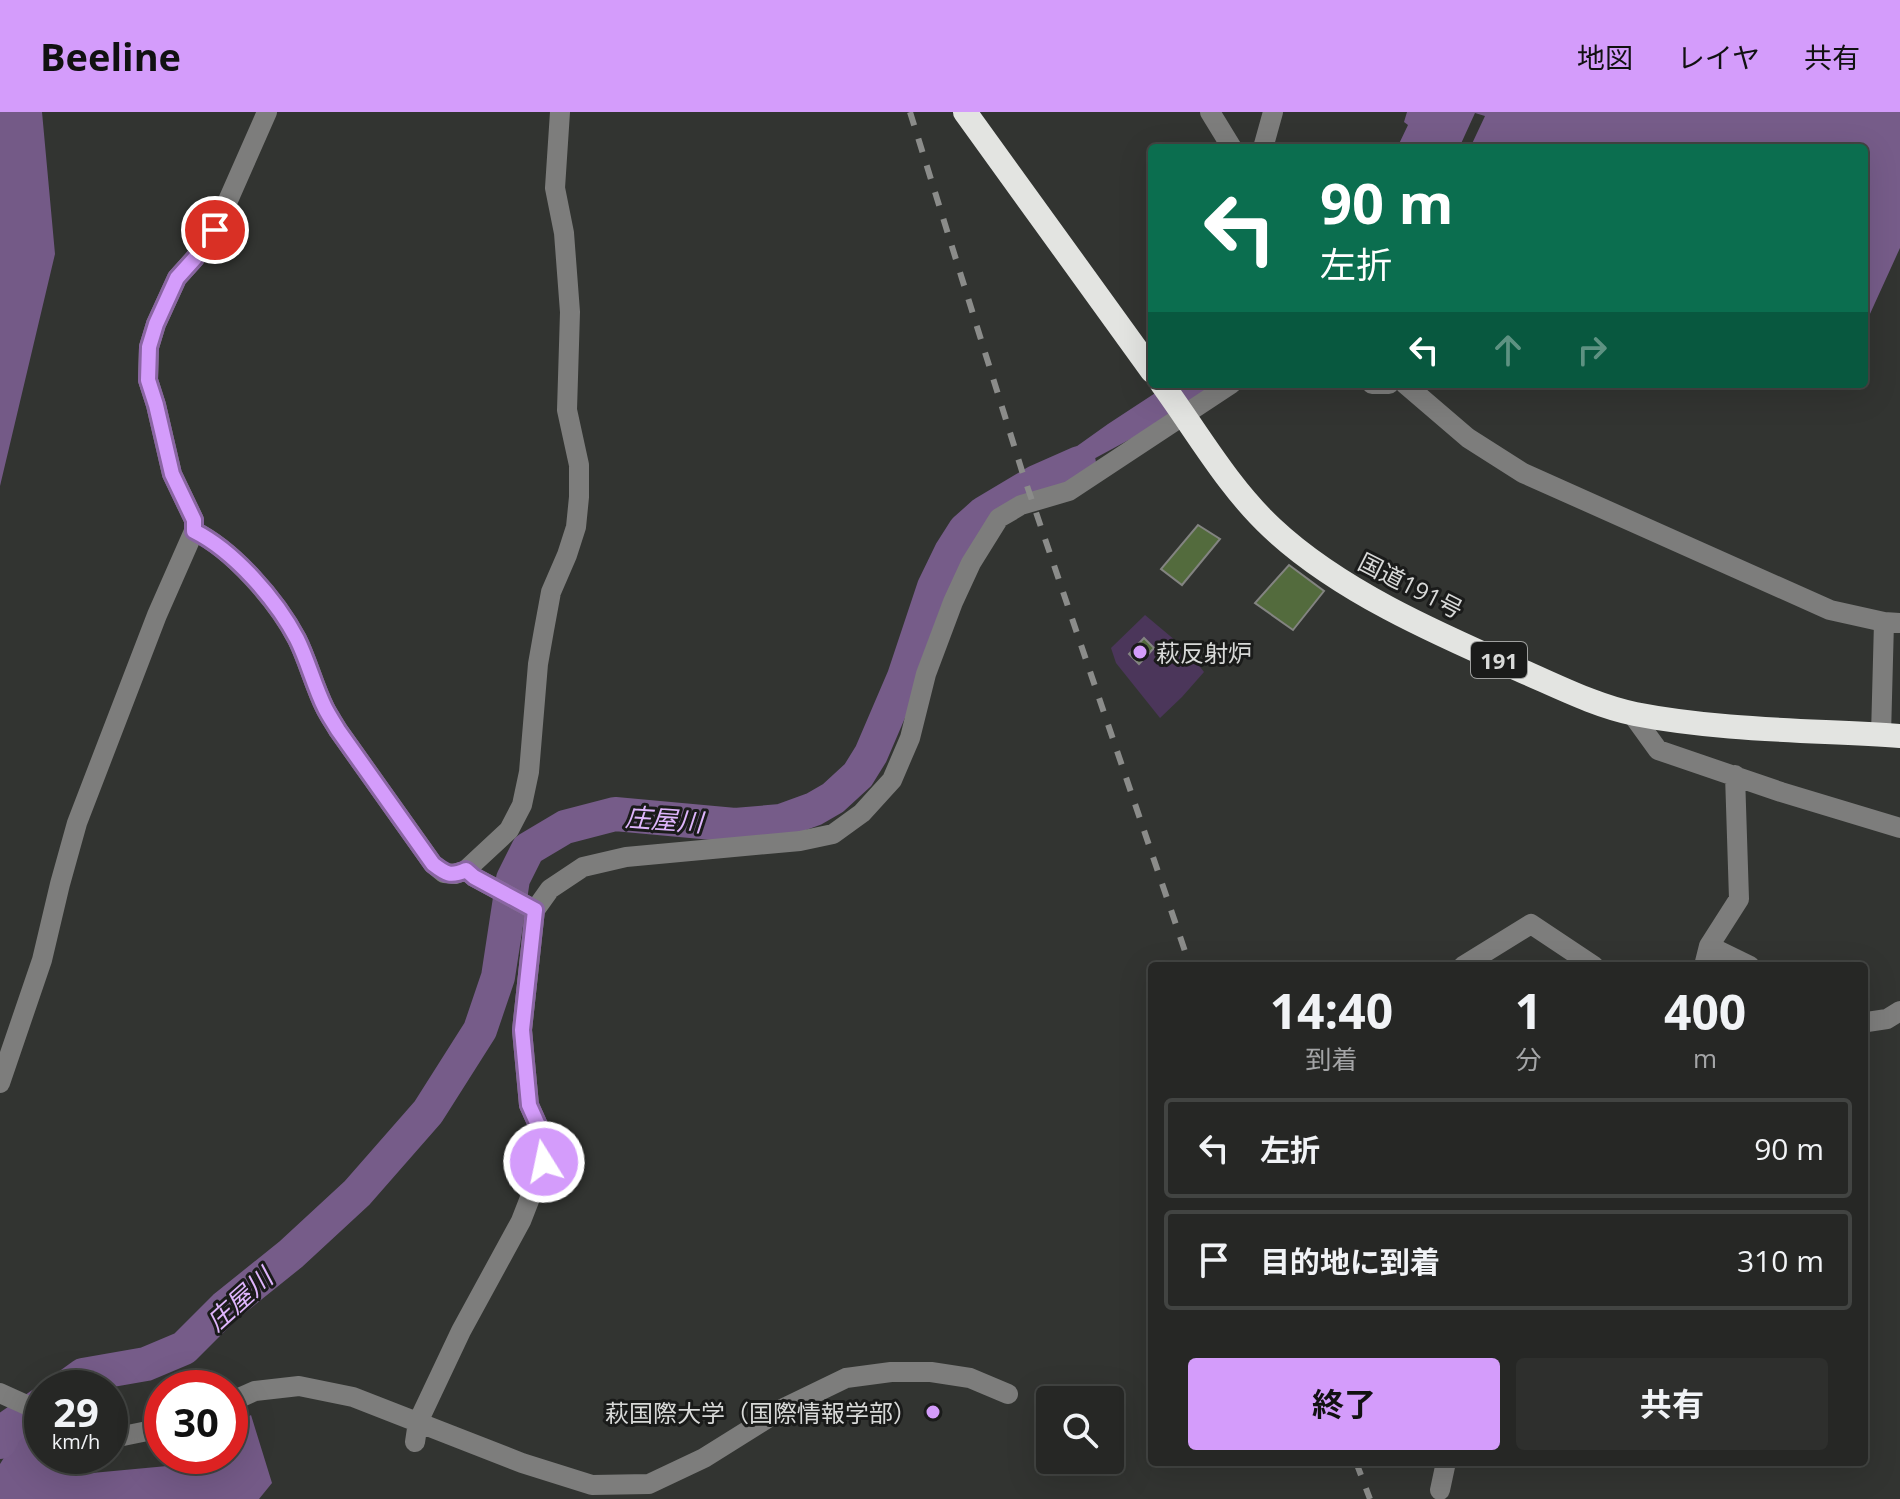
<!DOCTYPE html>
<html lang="ja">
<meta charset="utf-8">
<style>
body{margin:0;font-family:"Open Sans","Noto Sans JP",sans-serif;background:#2e2f2d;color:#f1f3f6;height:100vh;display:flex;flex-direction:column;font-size:30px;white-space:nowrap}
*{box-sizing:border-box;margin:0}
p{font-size:26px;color:#a4a5a7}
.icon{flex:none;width:44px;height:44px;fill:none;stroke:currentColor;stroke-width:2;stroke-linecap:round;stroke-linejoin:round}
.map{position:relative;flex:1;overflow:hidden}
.sheet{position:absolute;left:1148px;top:850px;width:720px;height:504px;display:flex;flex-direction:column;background:#262725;border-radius:8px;box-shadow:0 8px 32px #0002,0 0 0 2px #424442}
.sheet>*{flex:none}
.top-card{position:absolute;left:1148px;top:32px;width:720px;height:244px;border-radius:8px;box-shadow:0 8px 32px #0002,0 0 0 2px #424442;background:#0b6e4f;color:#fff;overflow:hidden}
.fabs{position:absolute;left:1036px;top:1274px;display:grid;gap:16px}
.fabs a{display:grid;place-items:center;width:88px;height:88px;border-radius:8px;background:#262725;box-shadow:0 8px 32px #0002,0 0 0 2px #424442;font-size:40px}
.speed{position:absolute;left:24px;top:1258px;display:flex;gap:16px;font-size:40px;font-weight:700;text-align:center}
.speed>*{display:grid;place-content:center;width:104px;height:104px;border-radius:50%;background:#262725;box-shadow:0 8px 32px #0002,0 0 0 2px #424442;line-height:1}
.speed small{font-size:20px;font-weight:400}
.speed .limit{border:12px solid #d22;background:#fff;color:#111}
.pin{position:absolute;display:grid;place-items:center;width:68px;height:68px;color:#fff;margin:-34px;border:4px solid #fff;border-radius:50%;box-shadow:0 2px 8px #0007}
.me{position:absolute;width:88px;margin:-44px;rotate:350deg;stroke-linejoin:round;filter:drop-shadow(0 0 6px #0008)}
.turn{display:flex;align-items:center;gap:28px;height:168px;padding:0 40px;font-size:36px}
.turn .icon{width:104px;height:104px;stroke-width:2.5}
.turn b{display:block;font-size:56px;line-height:68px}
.lanes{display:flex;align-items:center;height:76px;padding:0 40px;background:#0003;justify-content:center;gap:40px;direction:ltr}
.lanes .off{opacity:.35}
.eta{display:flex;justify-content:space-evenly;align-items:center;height:136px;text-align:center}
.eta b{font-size:48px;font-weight:700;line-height:56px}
.cta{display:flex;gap:16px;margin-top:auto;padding:16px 40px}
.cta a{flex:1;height:92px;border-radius:8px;background:#d49cfb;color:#111;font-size:32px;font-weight:700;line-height:92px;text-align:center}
.cta a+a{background:#2e2f2d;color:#f1f3f6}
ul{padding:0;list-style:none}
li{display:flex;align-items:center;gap:24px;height:100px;margin:0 16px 12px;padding:0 24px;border:4px solid #424442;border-radius:8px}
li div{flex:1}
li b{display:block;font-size:30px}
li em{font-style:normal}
header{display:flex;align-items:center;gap:48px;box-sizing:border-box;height:112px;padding:0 40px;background:#d49cfb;color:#111}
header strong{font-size:38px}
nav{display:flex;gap:44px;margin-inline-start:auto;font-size:28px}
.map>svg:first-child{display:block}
.green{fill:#4b365a}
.forest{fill:#745a87}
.water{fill:#765c89}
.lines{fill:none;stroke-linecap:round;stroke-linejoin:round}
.river{stroke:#765c89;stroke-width:34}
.building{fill:#536b3d;stroke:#838481;stroke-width:2}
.minor{stroke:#7d7d7c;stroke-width:20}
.highway{stroke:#e3e4e1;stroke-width:24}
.rail{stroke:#8b8c8a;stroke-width:6;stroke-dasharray:14 14;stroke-linecap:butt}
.route-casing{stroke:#8a65a3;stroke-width:20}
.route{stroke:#d49cfb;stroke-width:14}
.poi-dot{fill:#d49cfb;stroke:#1a1b1a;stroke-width:3}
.labels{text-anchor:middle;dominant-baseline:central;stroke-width:6;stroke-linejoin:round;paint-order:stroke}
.shield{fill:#1a1b1a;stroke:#9fa09f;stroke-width:2}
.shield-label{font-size:22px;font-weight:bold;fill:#d8d9d8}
.street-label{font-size:24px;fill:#d8d9d8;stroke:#1a1b1a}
.poi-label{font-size:24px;fill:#d8d9d8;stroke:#1a1b1a;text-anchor:start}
.water-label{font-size:26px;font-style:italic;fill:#deb5fc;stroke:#1a1b1a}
</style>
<header>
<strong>Beeline</strong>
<nav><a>地図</a><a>レイヤ</a><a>共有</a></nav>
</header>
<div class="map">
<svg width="1900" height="1387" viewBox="0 0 1900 1387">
<rect width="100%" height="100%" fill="#323431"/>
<path class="green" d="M1145,503L1188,539L1204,560L1182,585L1160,606L1116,551L1111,536Z"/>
<path class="forest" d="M0,0H42L55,142L0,374Z
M251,1303L272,1371L259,1387H0V1352L26,1311L42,1323V1344H70L92,1361L178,1353L191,1344H230V1317Z"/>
<path class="water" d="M1407,0H1900V136L1864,215V36H1470L1485,4L1475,1L1459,36H1397L1408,13L1404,10Z
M1169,272H1219L1136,324L1042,375L1035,364L1108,312Z"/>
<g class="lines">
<path class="river" d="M65,1276L83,1263L146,1252L184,1236L225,1195L291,1142L357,1081L428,1000L480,918L498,865L513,767L528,737L565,715L615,702L735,713L781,709L814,697L833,686L858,663L871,642L904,565L934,475L951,440L965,418L984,401L1036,370L1079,351
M0,1330L6,1317L42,1292"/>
</g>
<path class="building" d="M1198,413L1220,427L1182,473L1161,457Z
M1289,453L1324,479L1293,518L1255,491Z
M1144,526L1154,536L1139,552L1129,542Z"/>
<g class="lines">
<path class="minor" d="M1210,0L1232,36
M1263,36L1273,0
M1372,272H1389
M1405,272L1468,326L1523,361L1830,498L1884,510L1900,511
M194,419C232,437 277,489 297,527C308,549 314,574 325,596C329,604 334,611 338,618L433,752L444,761L455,762L466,758L509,718L522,693L529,660L538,552L544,518L551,480L567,443L576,415L579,385V353L567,298L570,200L564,121L555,76L560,0
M1632,602L1658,638L1781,680L1900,716
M1881,623L1884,510
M466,758L474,765L535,798
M1709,834L1750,854
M1463,854L1531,812L1594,854
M1704,854L1709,834L1739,787L1735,663
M1864,909L1867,910L1887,907L1900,899
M0,971L42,848L60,772L77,711L157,503L194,419V408L172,362L156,293L148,268L149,235L156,212L177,166L195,146L215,118L267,0
M0,1281L42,1300
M230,1290L255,1279L299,1274L353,1285L522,1351L592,1373L649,1372L704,1346L784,1296L846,1266L891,1260H931L970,1266L1008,1282
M110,1322L123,1324L162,1316
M415,1330L418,1310L461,1219L521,1109L544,1050L546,1031L529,993L522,918L535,798L550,777L583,755L626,745L800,729L833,722L862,701L892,668L910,626L926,562L953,490L971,451L999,406L1021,393L1069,379L1231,272
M1440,1378L1446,1350"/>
<path class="highway" d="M965,0L1152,259
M1162,272C1197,320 1228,375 1272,416C1339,479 1438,522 1522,559C1559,575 1596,594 1635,602C1722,619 1812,618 1900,624"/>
<path class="rail" d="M910,0L1022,359L1190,854
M1356,1350L1370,1387"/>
</g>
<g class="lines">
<g class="route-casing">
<path id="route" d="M215,118L195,146L177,166L156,212L149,235L148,268L156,293L172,362L194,408V419C234,439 276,487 297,527C308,549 314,574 325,596C329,604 334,611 338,618L433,752C446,762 450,765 466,758L474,765L535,798L522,918L529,993L546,1031L544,1050"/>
</g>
<use href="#route" class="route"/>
</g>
<g class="poi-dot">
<circle cx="1140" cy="540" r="8"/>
<circle cx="933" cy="1300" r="8"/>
</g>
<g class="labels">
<rect class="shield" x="1471" y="530" width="56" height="36" rx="6"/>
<g class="shield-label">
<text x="1499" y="548">191</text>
</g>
<g class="street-label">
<text transform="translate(1411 473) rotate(27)">国道191号</text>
</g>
<g class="poi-label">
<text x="1156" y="540">萩反射炉</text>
<text x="917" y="1300" text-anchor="end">萩国際大学（国際情報学部）</text>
</g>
<g class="water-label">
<text transform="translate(664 707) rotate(4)">庄屋川</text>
<text transform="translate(239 1187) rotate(-42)">庄屋川</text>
</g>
</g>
</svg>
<div class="fabs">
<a><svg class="icon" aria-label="search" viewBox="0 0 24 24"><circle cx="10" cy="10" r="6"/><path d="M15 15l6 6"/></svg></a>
</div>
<div class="speed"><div>29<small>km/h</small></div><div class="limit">30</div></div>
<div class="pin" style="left:215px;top:118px;background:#d93025"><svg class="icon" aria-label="arrive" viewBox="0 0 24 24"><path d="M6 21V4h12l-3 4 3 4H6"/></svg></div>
<svg class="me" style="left:544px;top:1050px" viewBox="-20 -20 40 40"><circle r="17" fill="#d49cfb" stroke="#fff" stroke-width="3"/><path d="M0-11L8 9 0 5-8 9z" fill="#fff"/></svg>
<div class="top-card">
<div class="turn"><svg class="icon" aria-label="left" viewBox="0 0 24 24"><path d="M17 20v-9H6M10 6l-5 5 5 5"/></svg><div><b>90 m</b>左折</div></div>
<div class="lanes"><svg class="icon" aria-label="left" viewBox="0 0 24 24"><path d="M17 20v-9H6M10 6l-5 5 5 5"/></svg><svg class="icon off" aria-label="ahead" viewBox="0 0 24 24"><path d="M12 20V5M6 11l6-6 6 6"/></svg><svg class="icon off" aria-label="right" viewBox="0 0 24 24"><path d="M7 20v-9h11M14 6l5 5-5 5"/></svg></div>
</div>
<section class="sheet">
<div class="eta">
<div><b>14:40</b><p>到着</p></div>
<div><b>1</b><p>分</p></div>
<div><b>400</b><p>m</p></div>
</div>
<ul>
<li><svg class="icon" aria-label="left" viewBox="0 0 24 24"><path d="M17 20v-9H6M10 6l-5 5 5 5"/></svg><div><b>左折</b></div><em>90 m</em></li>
<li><svg class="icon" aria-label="arrive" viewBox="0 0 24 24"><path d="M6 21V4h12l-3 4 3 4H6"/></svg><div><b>目的地に到着</b></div><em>310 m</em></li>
</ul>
<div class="cta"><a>終了</a><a>共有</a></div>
</section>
</div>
